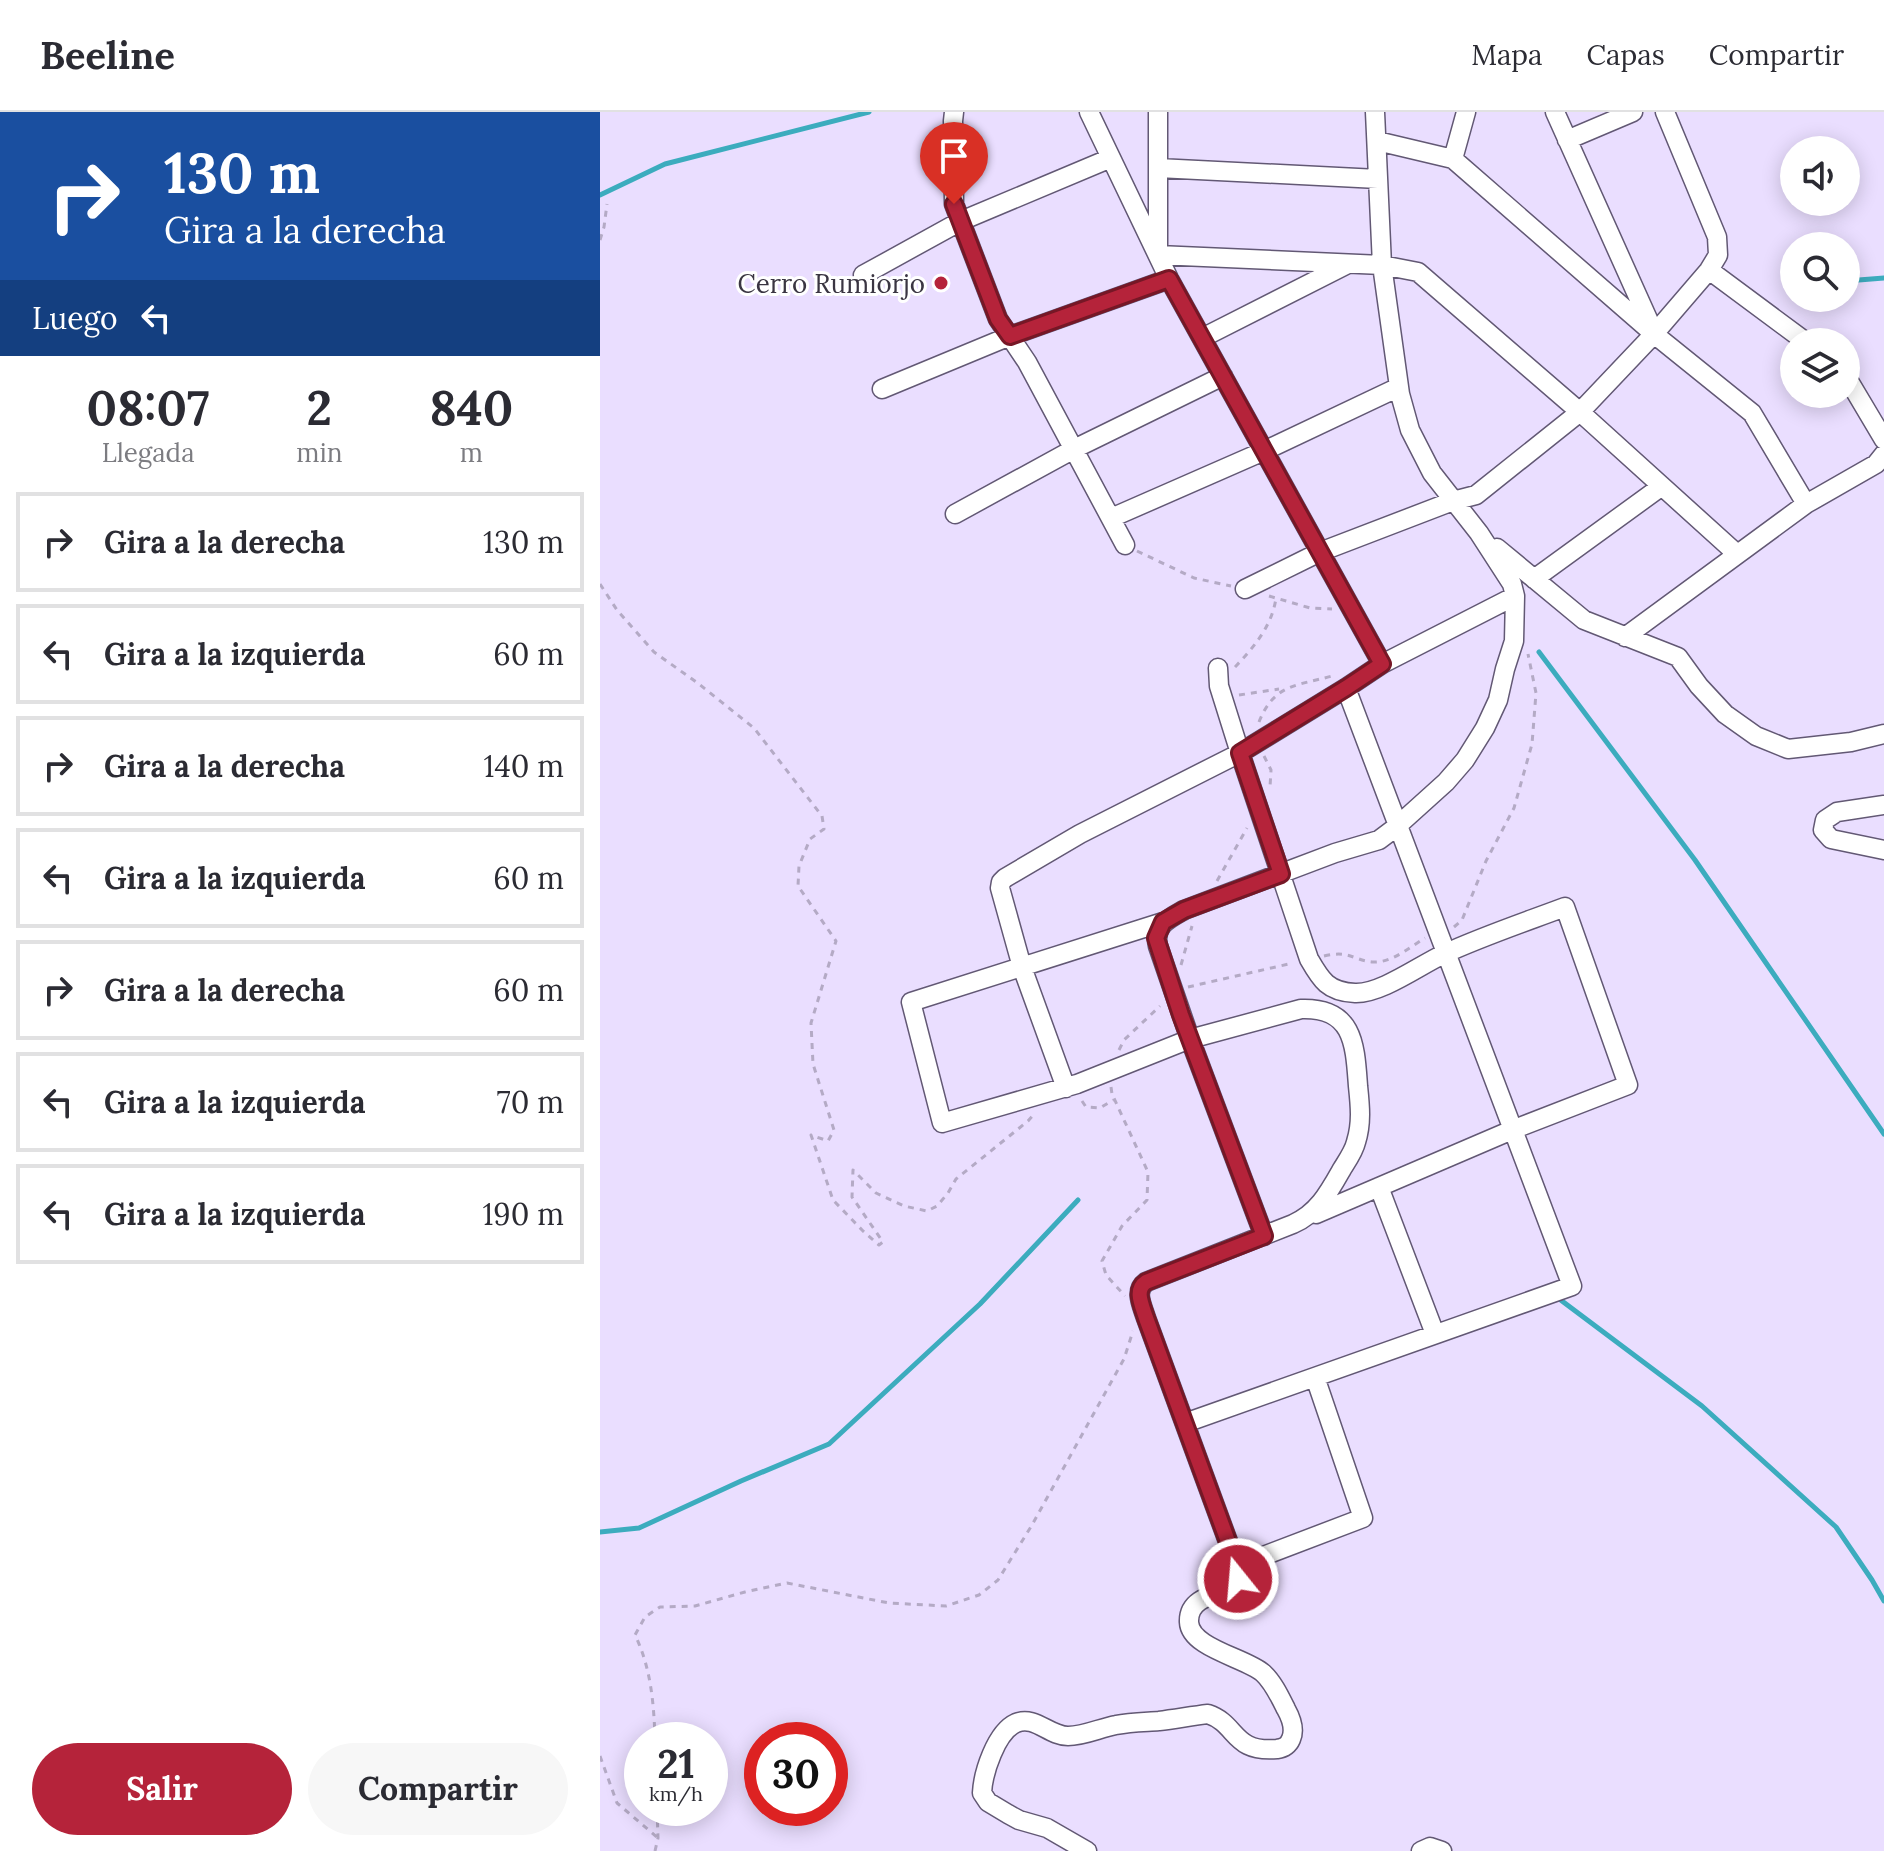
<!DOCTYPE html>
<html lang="es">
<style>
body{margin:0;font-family:Lora,serif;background:#f7f7f7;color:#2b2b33;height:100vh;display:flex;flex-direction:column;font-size:30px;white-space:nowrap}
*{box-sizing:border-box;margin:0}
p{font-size:26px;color:#7c7c81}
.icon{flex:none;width:44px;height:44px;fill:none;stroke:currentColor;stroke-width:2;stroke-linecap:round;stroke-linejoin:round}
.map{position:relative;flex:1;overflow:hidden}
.drawer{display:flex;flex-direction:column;background:#fff;width:600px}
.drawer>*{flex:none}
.guide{background:#1a4fa0;color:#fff;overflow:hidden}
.controls{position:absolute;left:1180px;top:24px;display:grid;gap:16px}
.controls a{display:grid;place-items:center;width:80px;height:80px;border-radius:50%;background:#fff;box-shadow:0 4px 20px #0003;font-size:40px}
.speed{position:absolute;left:24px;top:1610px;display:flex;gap:16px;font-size:40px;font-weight:700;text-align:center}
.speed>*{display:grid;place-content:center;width:104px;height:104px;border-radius:50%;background:#fff;box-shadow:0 4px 20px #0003;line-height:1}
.speed small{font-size:20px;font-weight:400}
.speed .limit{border:12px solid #d22;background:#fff;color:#111}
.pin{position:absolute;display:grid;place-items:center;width:68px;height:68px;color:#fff;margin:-82px -34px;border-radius:50% 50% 50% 0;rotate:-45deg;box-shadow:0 0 8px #0007}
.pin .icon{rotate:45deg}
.me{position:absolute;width:88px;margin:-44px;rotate:343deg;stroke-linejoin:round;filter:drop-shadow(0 0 6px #0008)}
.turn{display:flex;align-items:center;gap:28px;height:168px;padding:0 32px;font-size:36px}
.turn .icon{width:104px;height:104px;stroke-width:2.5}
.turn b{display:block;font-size:56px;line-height:68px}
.then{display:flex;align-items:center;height:76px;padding:0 32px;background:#0003;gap:16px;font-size:30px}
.eta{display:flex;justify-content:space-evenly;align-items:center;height:136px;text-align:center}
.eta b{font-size:48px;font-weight:800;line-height:56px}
.action{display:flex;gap:16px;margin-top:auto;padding:16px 32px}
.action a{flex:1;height:92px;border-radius:48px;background:#b5233a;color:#fff;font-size:32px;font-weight:800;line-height:92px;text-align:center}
.action a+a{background:#f7f7f7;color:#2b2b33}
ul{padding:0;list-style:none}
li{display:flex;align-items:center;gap:24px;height:100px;margin:0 16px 12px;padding:0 16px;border:4px solid #e1e1e2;border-radius:0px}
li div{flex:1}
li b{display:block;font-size:30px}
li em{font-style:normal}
header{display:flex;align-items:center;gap:48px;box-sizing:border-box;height:112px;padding:0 40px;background:#fff;border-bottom:2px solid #e1e1e2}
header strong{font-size:38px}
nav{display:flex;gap:44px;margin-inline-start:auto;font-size:28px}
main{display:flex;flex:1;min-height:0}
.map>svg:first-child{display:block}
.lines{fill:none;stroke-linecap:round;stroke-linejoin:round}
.stream{stroke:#3cacbe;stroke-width:5}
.street-casing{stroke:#625874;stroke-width:21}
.path{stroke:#b4aac5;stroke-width:3;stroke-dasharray:6 6;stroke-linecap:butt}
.street{stroke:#fff;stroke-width:18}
.route-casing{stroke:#761726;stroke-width:20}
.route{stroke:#b5233a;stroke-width:14}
.poi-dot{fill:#b5233a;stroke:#fff;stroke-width:3}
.labels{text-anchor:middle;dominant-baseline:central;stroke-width:6;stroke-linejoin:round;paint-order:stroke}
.poi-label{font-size:26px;fill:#3a3542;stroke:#fff;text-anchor:end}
</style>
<header>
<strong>Beeline</strong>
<nav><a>Mapa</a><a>Capas</a><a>Compartir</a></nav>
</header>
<main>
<section class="drawer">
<div class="guide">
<div class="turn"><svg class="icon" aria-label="right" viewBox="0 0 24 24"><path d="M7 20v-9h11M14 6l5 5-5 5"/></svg><div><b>130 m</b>Gira a la derecha</div></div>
<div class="then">Luego<svg class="icon" aria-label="left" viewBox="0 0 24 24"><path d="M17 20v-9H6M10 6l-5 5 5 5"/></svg></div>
</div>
<div class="eta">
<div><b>08:07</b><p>Llegada</p></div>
<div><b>2</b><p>min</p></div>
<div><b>840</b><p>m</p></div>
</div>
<ul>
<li><svg class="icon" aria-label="right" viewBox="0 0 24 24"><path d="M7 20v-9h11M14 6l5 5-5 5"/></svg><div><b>Gira a la derecha</b></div><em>130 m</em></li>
<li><svg class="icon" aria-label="left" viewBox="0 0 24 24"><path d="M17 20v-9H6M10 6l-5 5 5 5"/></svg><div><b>Gira a la izquierda</b></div><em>60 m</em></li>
<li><svg class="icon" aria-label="right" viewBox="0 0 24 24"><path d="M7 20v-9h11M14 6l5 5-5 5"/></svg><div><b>Gira a la derecha</b></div><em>140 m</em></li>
<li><svg class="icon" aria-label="left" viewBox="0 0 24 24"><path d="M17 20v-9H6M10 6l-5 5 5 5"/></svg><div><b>Gira a la izquierda</b></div><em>60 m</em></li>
<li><svg class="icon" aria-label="right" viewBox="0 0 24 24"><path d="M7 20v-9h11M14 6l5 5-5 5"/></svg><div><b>Gira a la derecha</b></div><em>60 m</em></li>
<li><svg class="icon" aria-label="left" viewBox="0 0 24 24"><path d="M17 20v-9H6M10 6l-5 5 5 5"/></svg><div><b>Gira a la izquierda</b></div><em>70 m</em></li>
<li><svg class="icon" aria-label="left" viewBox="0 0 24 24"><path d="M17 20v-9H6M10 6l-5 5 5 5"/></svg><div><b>Gira a la izquierda</b></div><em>190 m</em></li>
</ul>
<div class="action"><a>Salir</a><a>Compartir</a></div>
</section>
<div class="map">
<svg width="1284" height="1739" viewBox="0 0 1284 1739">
<rect width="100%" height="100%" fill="#eadeff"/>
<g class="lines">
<path class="stream" d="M0,83L65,52L269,0
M1246,169L1284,166
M939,540L1095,748L1284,1022
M958,1186L1102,1294L1236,1415L1272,1468L1284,1489
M0,1420L39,1416L141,1369L229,1332L380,1192L478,1088"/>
<g class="street-casing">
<path id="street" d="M354,0L353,9L354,92L398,207L427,250L525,433
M558,0V143L782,153L818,160L980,300L1137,442
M955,0L1052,216
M967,28L1033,0
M777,29L853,47L1054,222L1152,301L1206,392
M853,47L866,0
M558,56L778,67
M1109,158L1206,230
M263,163L361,109L511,46
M602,226L746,153
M1246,264L1284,328
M282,277L410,224L569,167
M355,402L474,337L623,264
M511,406L664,339L799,275
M897,436L984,508L1078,545L1099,574L1125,602L1156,624L1188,637L1251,630L1284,622
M934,467L1062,374
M645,477L720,440L853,389L876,383L980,300L1054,222L1109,158L1118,143L1117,125L1065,0
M1025,525L1206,392L1276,352L1284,342
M782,552L915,484
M618,556L619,574L640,641L709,847C721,868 728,880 755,881C781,882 820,853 844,842C883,824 925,810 965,795L1028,973L912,1018L716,1102
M1284,693L1237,700L1225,708L1223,718L1231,727L1284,738
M563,810L311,890L342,1011L477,972L590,927L664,1124
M466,976L422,855L400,776L401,770L405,766L480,722L640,641L746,576L782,552L569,167L489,0
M779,1075L835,1222
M585,1311L972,1174L746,576
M637,1454L763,1406L715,1265
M487,1739L447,1716L419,1708L408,1702L388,1690L382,1681C383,1661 396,1620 416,1611C435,1603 449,1624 468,1624C484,1624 500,1616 516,1613C530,1610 545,1610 559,1609C575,1607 592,1604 608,1602C638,1612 632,1641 677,1637C684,1636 688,1634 691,1627C695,1618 691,1606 686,1597C680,1585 673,1570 663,1561C646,1546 590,1536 589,1510C588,1485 616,1483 634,1476L638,1467L637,1454L546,1206C542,1193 534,1179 546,1170L693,1112C718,1101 729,1080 742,1057C747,1049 754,1039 756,1030C762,1011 760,993 758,974C755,933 754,895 701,897L590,927L558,834C553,814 568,807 584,798L735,741L779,728L795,716L846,670L865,648L885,616L898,588L905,557L914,529L915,484L912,472L879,421L832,361L810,318L800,282L782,153L775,0
M821,1739L830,1735L842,1739"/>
</g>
<path class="path" d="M0,128L4,115L7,92
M537,439L594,466L631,474
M0,472L17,498L54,540L99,572L154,616L222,704L224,717L210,727L199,754L198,774L236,829L211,911L213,952L234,1018L228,1029L211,1023L233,1088L263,1119L279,1133L283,1130L252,1085L253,1058L276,1081L304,1094L327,1099L337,1094L348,1081L356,1067L428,1009L434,1002
M669,484L710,496L732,497
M635,555C654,535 672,514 676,486
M639,583L679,577
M659,610C674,572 696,574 732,564
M664,644L671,658L670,675
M617,769L647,716
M854,815L862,808L886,749L914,696L932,632L936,581L928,542
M724,844C750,838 752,848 773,850C792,851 810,835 825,826
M581,853L592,814
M588,875L693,851
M519,938L524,928L560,894
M511,975L512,982L548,1060L547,1088L522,1114L502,1149L506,1163L525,1184
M482,989L486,995L500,996L513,988
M55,1628C54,1592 51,1556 35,1523L45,1505L60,1495L95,1494L145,1480L187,1471L289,1491L346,1494L379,1483L398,1468L432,1413L524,1247L533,1219
M0,1644L17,1691L58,1726
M55,1739L58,1726L57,1696"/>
<use href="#street" class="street"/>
</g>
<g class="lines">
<g class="route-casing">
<path id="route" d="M354,92L398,207L410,224L569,167L782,552L746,576L640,641L681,762L584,798L563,810L556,826L581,903L664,1124L546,1170C534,1178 542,1193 546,1206L637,1454L638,1467"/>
</g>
<use href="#route" class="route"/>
</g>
<circle class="poi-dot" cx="341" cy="171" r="8"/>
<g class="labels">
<g class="poi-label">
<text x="325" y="171">Cerro Rumiorjo</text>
</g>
</g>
</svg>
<div class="controls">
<a><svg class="icon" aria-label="sound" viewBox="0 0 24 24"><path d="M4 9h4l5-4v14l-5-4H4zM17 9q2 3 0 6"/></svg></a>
<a><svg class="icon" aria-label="search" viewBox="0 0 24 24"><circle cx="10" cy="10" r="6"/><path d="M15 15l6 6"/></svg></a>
<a><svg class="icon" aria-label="layers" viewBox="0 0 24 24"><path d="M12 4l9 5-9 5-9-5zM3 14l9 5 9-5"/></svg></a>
</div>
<div class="speed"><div>21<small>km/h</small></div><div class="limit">30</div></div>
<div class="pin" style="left:354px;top:92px;background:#d93025"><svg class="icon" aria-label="arrive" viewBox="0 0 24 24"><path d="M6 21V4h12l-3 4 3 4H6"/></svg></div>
<svg class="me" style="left:638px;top:1467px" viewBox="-20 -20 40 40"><circle r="17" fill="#b5233a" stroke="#fff" stroke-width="3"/><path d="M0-11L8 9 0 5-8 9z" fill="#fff"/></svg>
</div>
</main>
